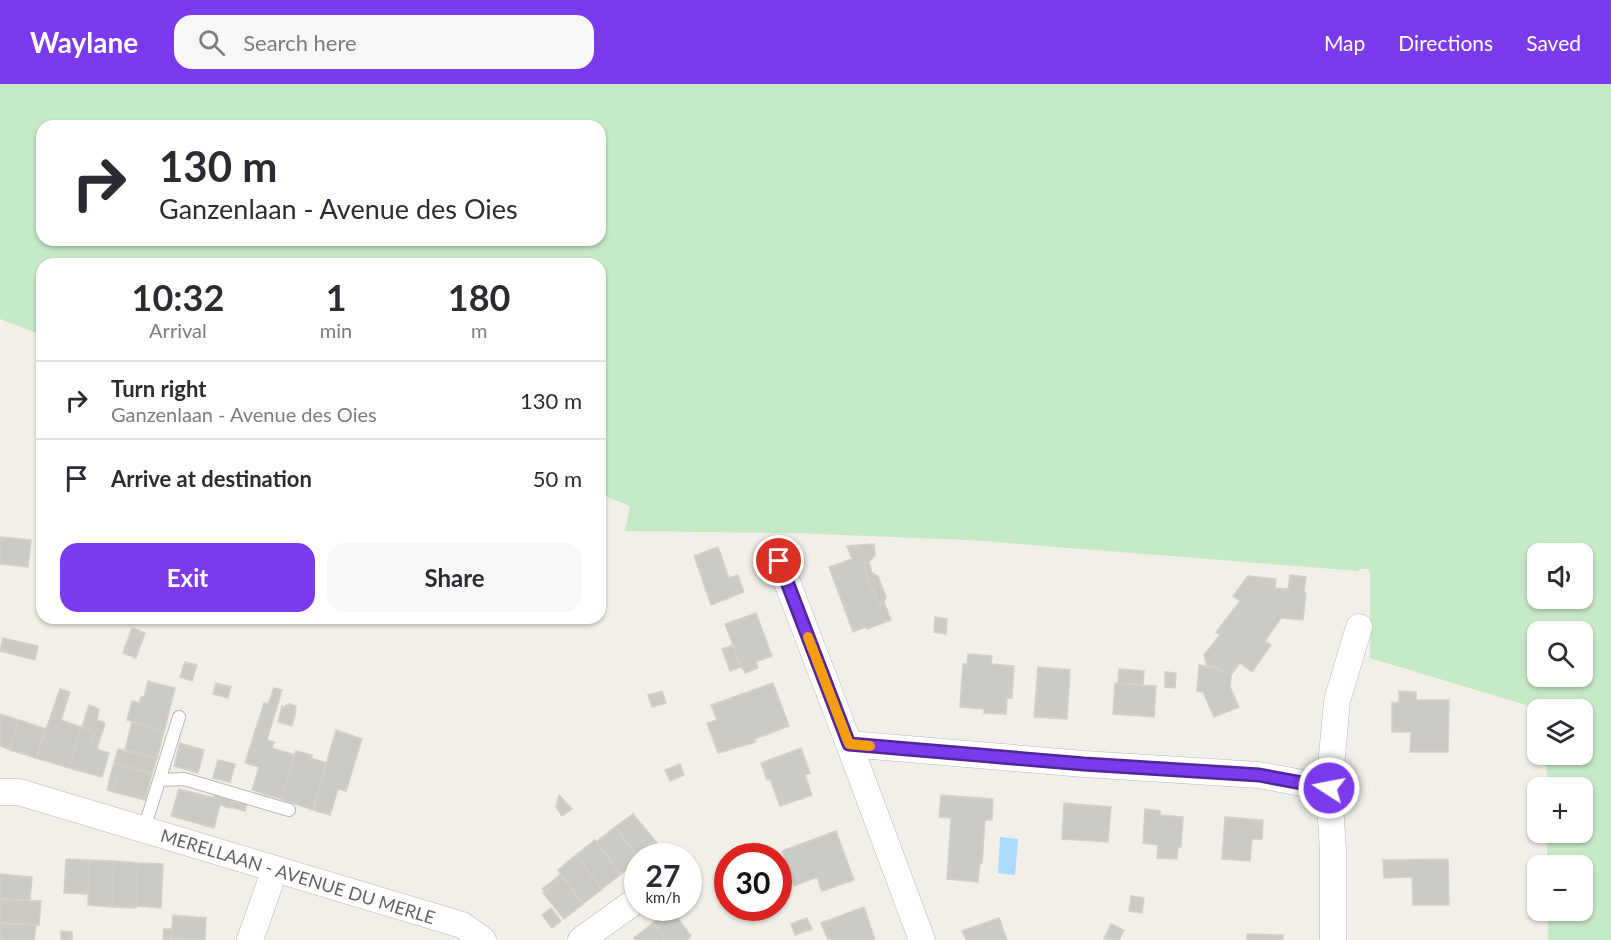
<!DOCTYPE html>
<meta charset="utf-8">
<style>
body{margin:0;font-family:Lato,sans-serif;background:#f7f7f7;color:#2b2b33;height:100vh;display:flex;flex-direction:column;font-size:22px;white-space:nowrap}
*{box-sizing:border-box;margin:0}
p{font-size:20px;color:#7c7c81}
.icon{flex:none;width:33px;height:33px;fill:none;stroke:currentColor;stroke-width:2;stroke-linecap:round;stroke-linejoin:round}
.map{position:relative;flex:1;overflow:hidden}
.drawer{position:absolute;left:36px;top:174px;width:570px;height:366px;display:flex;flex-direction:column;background:#fff;border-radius:18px;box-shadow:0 2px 4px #0004}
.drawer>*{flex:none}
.hud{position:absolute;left:36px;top:36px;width:570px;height:126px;border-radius:18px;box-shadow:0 2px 4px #0004;background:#fff;color:#2b2b33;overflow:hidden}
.controls{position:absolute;left:1527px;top:459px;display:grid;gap:12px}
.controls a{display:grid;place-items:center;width:66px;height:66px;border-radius:12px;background:#fff;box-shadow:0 2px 4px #0004;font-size:30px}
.speed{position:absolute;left:624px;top:759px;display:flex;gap:12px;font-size:30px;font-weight:700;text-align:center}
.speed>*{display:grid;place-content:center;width:78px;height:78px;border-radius:50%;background:#fff;box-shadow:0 2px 4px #0004;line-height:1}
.speed small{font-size:15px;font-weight:400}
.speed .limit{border:9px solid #d22;background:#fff;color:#111}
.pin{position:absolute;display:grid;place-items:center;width:51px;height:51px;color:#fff;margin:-26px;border:3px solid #fff;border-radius:50%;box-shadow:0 2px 6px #0007}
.me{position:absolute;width:66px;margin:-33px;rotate:281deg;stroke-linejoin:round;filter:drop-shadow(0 0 4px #0008)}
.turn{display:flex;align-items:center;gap:21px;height:126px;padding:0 24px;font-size:27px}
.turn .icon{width:78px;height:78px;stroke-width:2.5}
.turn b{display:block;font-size:42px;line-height:51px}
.eta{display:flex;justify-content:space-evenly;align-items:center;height:102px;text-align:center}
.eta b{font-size:36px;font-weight:700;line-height:42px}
.primary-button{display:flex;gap:12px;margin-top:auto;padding:12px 24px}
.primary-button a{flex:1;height:69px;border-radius:18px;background:#7c3aed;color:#fff;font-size:24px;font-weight:700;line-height:69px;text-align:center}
.primary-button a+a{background:#f7f7f7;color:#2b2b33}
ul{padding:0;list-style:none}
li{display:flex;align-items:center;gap:18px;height:78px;padding:0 24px;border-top:2px solid #e1e1e2}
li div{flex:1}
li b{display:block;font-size:22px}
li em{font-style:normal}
header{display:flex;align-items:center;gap:36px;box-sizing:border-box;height:84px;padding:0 30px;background:#7c3aed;color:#fff}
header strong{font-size:28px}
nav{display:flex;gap:33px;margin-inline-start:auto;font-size:21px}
.search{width:420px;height:54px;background:#f7f7f7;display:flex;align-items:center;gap:15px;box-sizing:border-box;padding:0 21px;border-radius:18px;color:#7c7c81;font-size:22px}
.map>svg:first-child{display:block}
.green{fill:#c5e8c5;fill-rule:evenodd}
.water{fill:#aadaff}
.building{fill:#cccac5;stroke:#d6d1c6;stroke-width:1.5}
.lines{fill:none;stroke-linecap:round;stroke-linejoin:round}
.lane-casing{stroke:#b5b8bc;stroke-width:14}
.street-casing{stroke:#b5b8bc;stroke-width:27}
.lane{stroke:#fff;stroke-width:12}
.street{stroke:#fff;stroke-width:26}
.route-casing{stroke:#51269a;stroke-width:15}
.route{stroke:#7c3aed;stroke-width:10}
.slow{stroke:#f59e0b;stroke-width:10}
.labels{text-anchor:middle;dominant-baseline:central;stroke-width:4.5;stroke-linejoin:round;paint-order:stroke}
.street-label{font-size:18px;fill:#5f6368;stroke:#fff}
</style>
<header>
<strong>Waylane</strong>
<div class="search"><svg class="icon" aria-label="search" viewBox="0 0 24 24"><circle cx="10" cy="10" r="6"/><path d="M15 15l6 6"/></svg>Search here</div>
<nav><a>Map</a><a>Directions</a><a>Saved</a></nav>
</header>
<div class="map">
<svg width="1611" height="856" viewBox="0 0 1611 856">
<rect width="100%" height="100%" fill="#f1efe8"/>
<path class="green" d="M0,0H1611V856H1548V827L1582,826V782L1547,781V749L1582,748V704L1547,703L1546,671L1582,670V626L1539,625L1370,574V490L1368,485H1359V487L969,456L792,449L625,447L630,422L600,410V180H42V251L0,235ZM42,42H600V156H42ZM1538,470H1582V514H1538ZM1538,548H1582V592H1538Z"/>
<path class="water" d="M1000,753L1018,755L1015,791L998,789Z"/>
<path class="building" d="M0,453L31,456L28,483L0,480Z
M874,460L875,472L864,482L878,521L884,518L891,536L867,545L866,543L853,548L829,483L852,475L847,462Z
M718,463L729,494L738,491L744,508L711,521L694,472Z
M869,478L872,489L878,492L886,513L884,518L878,521L864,482Z
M1290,491L1306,493L1304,509H1306L1303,536L1281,534L1265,557L1271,561L1252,588L1240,579L1231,591L1218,584L1207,582L1204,571L1220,551L1216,548L1240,517L1233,512L1248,492L1276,495L1275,504L1288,505Z
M756,529L772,572L756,578L758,584L745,589L743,584L742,585L725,540Z
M935,533L947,535L946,550L934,548Z
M132,544L145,549L136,574L123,569Z
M3,554L38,562L35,576L0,567Z
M733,561L741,583L730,587L722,565Z
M968,570L992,572L991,580L1014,582L1012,614H1007L1006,630L984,629V625L960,623L963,580H967Z
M185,578L197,581L192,597L180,593Z
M1199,581L1218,584L1231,591L1230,603L1239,623L1214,633L1203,608L1197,607Z
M1038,583L1070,586L1067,635L1034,633Z
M1119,585L1144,587L1143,601L1118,599Z
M1165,588L1176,589L1175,604L1165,603Z
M148,597L175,604L164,648L127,636L132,617L139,619L141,613H144Z
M216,599L231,603L228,614L213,610Z
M773,599L789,642L755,655L756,658L718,669L707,639L717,636L711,621Z
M1115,599L1156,602L1154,633L1113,630Z
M274,604L282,606L267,656L274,658L272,664L295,671L281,715L252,706L259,683L245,679L264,619L268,620Z
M60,605L70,608L61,636L81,643L69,684L36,674Z
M662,607L666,619L652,623L648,611Z
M1399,607L1416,608V616H1449L1448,668H1410L1411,648H1392V619L1399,618Z
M289,620L296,622L295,627H296L292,642L278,638L282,622L285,623L286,621L289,622Z
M89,621L99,625L97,636L103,638L105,640L98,661L91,659L95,647L82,643Z
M0,630L19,636L10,666L0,662Z
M19,636L46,645L36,674L10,666Z
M132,638L164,648L157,674L125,666Z
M81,643L95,647L91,659L98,661L97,665L109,669L102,693L69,684Z
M336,646L362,655L346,707L338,705L330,731L313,726Z
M180,659L204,666L198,689L174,682Z
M801,664L810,689L805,691L812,711L780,722L770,695L767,696L761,679Z
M118,665L157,674L152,690L114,679Z
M296,667L312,671L311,674L326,679L313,726L281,715Z
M218,676L235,680L230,698L213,694Z
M114,679L152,690L145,716L113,708L117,694L110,693Z
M680,680L684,691L670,697L665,686Z
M110,693L117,694L113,708L107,706Z
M179,705L215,714V711L232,715L230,724L220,721L214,744L171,732Z
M559,711L572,725L562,732L556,723Z
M941,711L993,715L992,736H985L982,779H980L978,798L947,795L951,734L939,733Z
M232,717L247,720L245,727L230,723Z
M1064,719L1111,723L1108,758L1062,755Z
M1145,725L1160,727V731L1183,733L1181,763H1178L1177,775L1157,774L1158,761L1143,759Z
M633,730L659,761L644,772L638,773L615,743Z
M1225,733L1263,736L1262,755H1252L1250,777L1222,775Z
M615,743L638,773V778L621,790L596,758Z
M836,747L854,796L822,807L817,793L794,802L782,767Z
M595,756L621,790L602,805L576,771Z
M576,771L602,805L583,820L558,786Z
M66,775L89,776L88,810L64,809Z
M1448,775L1449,821H1413L1412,793L1384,794L1383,776Z
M89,776L114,777L112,823L88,821Z
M114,777L138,779L136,824L112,823Z
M138,779L163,780L161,824L136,822Z
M0,790L32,793L30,816L0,815Z
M561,790L563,793L545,808L542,805Z
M563,793L583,820L564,835L543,809Z
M1131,812L1144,814L1142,829L1129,827Z
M0,815L41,817L39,841L0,839Z
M864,823L875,856H828L821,839Z
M551,824L561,837L552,844L542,831Z
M671,825L691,852L687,856H665L653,839Z
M173,831L206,834L205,856L171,855Z
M807,834L812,845L795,851L791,840Z
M999,834L1007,856H966L962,847Z
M0,839L36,841L34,856H0Z
M653,839L665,856H635L634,854Z
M1111,840L1124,846L1119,856L1104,855Z
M164,845H172L171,856H163Z
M61,847L72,848V856H61Z
M1247,850L1283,851V856H1247Z"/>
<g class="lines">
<g class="lane-casing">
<path id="lane" d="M160,696L184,695L289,726
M144,745L179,633"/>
</g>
<g class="street-casing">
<path id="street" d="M779,477L849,660L922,856
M849,660L1084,680L1259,691L1329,704
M0,708H19L462,841L483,856
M250,856L275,785
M581,856L638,815
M1333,856V767L1329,704L1337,617L1359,543"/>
</g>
<use href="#lane" class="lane"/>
<use href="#street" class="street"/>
</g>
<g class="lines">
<g class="route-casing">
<path id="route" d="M779,477L849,660L1084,680L1259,691L1329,704"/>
</g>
<use href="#route" class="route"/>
<path class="slow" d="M808,553L849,660L870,662"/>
</g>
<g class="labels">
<g class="street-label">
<text transform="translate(298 792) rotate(17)">MERELLAAN - AVENUE DU MERLE</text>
</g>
</g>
</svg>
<div class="controls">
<a><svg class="icon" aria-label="sound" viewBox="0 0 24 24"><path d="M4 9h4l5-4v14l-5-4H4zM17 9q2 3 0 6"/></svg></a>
<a><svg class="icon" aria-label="search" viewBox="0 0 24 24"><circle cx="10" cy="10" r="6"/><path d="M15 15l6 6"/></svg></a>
<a><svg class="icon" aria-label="layers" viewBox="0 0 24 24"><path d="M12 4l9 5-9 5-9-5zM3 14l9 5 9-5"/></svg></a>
<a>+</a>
<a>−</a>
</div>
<div class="speed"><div>27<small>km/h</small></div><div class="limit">30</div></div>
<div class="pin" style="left:779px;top:477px;background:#d93025"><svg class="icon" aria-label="arrive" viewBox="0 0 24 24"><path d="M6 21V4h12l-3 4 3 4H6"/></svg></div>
<svg class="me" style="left:1329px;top:704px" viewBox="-20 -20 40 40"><circle r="17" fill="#7c3aed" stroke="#fff" stroke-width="3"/><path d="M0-11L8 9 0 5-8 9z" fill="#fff"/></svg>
<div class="hud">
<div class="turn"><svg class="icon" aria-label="right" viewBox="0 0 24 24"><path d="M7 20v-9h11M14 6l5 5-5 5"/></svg><div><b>130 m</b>Ganzenlaan - Avenue des Oies</div></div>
</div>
<section class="drawer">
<div class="eta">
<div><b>10:32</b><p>Arrival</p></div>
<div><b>1</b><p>min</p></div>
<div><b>180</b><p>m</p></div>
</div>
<ul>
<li><svg class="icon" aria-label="right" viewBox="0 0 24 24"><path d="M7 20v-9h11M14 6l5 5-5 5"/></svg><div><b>Turn right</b><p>Ganzenlaan - Avenue des Oies</p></div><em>130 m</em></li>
<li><svg class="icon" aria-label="arrive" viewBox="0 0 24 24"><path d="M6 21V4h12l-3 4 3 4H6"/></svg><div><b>Arrive at destination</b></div><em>50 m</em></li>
</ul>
<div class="primary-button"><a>Exit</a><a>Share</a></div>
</section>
</div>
